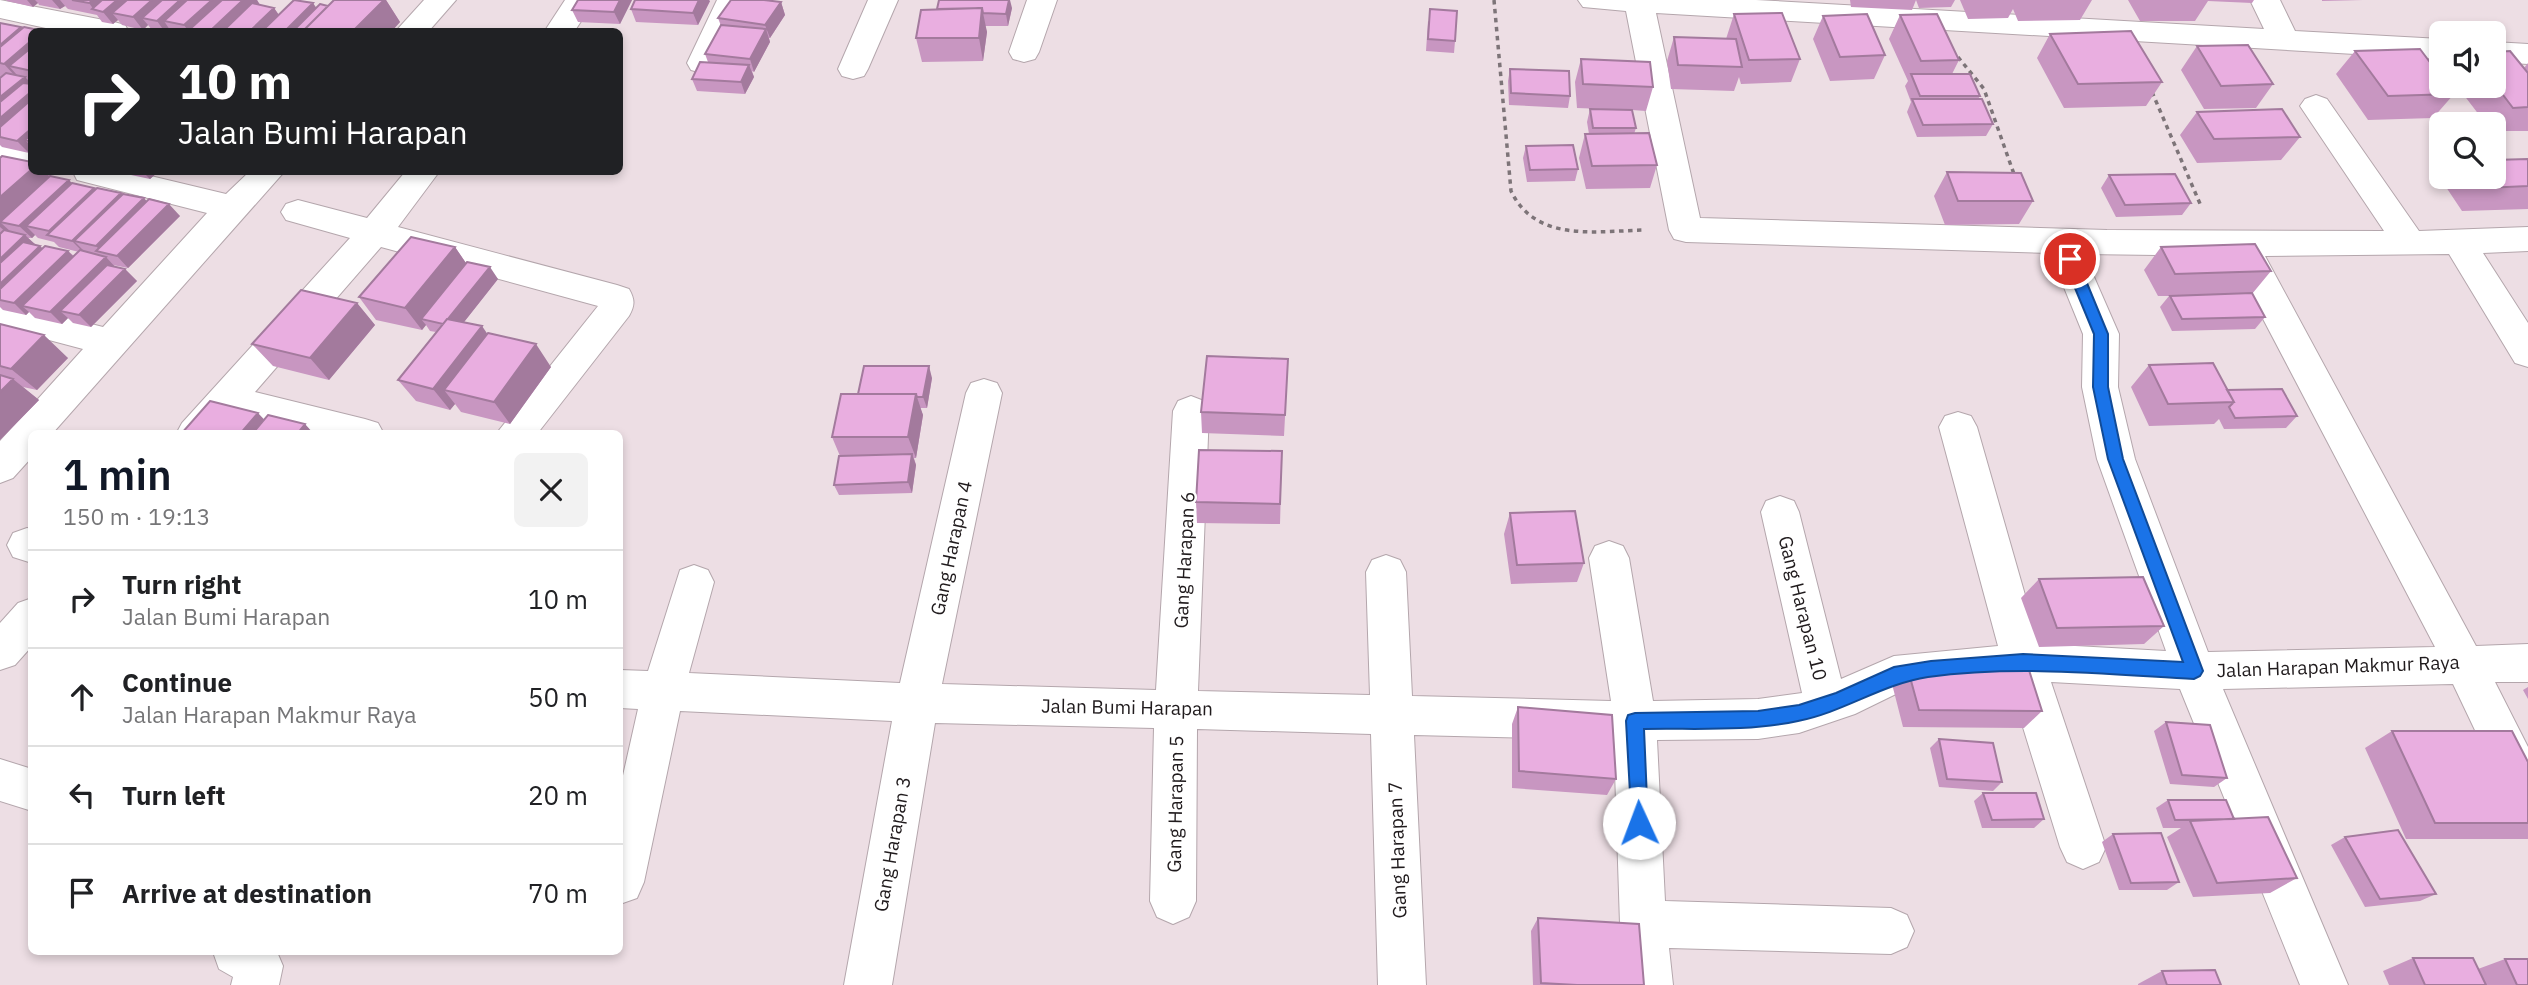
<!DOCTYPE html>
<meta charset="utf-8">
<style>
body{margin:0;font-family:"IBM Plex Sans",sans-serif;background:#f2f2f2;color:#202124;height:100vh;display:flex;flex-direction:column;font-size:26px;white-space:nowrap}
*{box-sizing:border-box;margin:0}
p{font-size:23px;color:#757577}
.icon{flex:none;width:38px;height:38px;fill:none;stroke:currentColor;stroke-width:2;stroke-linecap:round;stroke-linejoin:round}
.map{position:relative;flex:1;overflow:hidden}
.sheet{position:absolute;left:28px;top:430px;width:595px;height:525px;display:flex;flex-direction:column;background:#fff;border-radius:10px;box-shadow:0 4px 10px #0003}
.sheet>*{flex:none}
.guide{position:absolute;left:28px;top:28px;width:595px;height:147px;border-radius:10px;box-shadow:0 4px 10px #0003;background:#202124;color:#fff;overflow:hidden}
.buttons{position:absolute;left:2429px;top:21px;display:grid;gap:14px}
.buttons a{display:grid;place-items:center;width:77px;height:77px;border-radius:10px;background:#fff;box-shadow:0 4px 10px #0003;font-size:35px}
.pin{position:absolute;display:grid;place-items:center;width:60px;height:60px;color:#fff;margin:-30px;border:4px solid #fff;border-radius:50%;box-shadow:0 2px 7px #0007}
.me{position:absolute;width:77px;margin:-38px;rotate:358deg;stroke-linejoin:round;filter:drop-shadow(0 0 5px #0008)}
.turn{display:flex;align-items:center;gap:24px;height:147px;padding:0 35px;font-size:32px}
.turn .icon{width:91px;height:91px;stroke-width:2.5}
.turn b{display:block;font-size:49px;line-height:60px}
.round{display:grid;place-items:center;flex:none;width:74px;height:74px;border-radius:10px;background:#f2f2f2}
.head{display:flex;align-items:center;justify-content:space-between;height:119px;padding:0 35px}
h1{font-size:42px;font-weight:600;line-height:52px;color:#111827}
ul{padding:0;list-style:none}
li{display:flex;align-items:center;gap:21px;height:98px;padding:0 35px;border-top:2px solid #e0e0e0}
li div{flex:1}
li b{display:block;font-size:26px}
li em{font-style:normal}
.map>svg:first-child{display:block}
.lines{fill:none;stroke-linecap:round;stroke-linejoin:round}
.minor-casing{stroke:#b4a6ac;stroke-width:2}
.path{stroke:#7d7478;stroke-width:3.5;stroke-dasharray:4.5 4.5;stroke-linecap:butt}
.minor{fill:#fff;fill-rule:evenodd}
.wall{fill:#c896c1;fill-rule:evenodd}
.shaded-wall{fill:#a37a9d}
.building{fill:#e9aee0;stroke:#a37a9d;stroke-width:2}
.route{fill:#1a73e8;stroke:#114b97;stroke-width:2}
.labels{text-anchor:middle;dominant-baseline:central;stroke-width:5;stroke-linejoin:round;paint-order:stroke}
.street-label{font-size:19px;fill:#201b1d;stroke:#fff}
</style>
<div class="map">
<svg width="2528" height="985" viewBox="0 0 2528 985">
<rect width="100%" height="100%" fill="#eddee4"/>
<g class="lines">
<g class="minor-casing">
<path id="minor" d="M0,0L114,22L125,25L129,32H64L0,18Z
M424,0H456L428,32H395Z
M565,0H595L574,32H544Z
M717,0H747L713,70L702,73L691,70L687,63Z
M868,0H898L868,69L864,76L853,79L842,76L838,69Z
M1027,0H1057L1039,52L1035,59L1024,62L1013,59L1009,52Z
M1578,0H1756L2264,29L2250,0H2280L2295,31L2441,39V59L1656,13L1700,218L2107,230L2384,231L2300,106L2305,99L2316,95L2327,99L2419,231L2528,227V251L2483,253L2528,323V367L2515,363L2449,254L2265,256L2476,646L2528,644V682H2495L2528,747V814L2512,808L2453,684L2223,689L2348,985H2300L2180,689L2051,682L2106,847L2099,862L2083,869L2067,862L2060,847L2009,682L1898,693L1855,714L1799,733L1758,739L1657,740L1665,901L1891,908L1907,915L1914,931L1907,947L1891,954L1669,948L1673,985H1625L1620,924L1614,740L1414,735L1426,985H1378L1371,734L1197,729L1196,901L1189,917L1173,924L1157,917L1150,901L1154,728L935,723L892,985H844L892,721L680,711L644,882L637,898L620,904V789L638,709L620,708V670L648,671L680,570L694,565L708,570L714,582L689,673L900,683L966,393L971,383L984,379L997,383L1002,393L942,684L1156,690L1173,411L1178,401L1191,396L1204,401L1209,411L1198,691L1370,695L1366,572L1372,560L1386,555L1400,560L1406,572L1412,696L1611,701L1589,558L1595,546L1609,541L1623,546L1629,558L1653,701L1758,699L1802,693L1761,512L1766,501L1780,496L1794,501L1799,512L1841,679L1894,656L1998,646L1939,427L1945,416L1958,412L1971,416L1977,427L2039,644L2166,651L2097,459L2082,387L2083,334L2050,253L1686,242L1674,239L1669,230L1626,11L1583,7ZM2084,254L2230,256L2435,647L2208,652L2135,459L2118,387L2119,334Z
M2494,42L2528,44V64L2494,62Z
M0,139L32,146V168L0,161Z
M73,172H134L226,194L249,172H284L52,434H32V457L13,478L0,483V441L83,349L0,327V301L103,327L207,213L77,180Z
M405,172H439L398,227L617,285L629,289C635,300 635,305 629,316L537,434H496L598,306L381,247L255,392L365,419L378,423L384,434H306L234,416L218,434H176L182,423L350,238L286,220L281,212L286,204L298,200L367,218Z
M27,528L32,529V563L13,557L7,545L13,533Z
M32,598V646L15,665L0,670V623L18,603Z
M0,759L32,769V811L0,801Z
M213,952H277L283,966L279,985H231L233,977L219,969Z"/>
</g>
<path class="path" d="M1494,0L1511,191C1536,243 1596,231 1645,230
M1958,57L1984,89L2015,177
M2152,92L2201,206"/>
<use href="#minor" class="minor"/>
</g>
<path class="wall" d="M6,0H257L260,5L274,8L279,15L328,6L334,0H386L400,22L391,32H172L170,30L169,32H158L152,30L148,25L143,30L122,25L118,20L113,24L102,22L97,15L68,9L65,6L60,9L39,5L38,3L33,7L7,1Z
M632,0L620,24L578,22L572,10Z
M1850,0H1955L1951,7L1919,8L1916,0L1912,10L1851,7Z
M1960,0H2092L2080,20L2018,21L2013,9L2008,18L1968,19Z
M2128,0H2254L2252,3L2208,1L2195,21H2140Z
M2322,0H2363L2322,1Z
M710,1L698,25L636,22L631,9Z
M781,2L785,15L770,38H769L770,42L754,72L752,71L754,77L745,94L697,91L692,79L708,62L705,54L721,26L718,18Z
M1012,8L1008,26H985L987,32L983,61L922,62L916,38L921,10Z
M1734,14L1800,59L1791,82L1741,84L1739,77L1734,91L1671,89L1667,61L1674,37L1726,39Z
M1900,15L1959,60L1952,74L1980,96L1978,99L1993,124L1986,136L1917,137L1907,112L1911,102L1905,86L1908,81L1889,39Z
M1823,16L1885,55L1874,79L1830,81L1813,39Z
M1428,21L1455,41L1454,53L1426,51Z
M0,23L21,27L32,32V81L28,80L32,84V150L29,153L2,147L0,145Z
M2050,34L2162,82L2146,106L2064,108L2037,58Z
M2197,46L2273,84L2256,108L2204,109L2181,70Z
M2355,51L2454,94L2433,118L2368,120L2336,74Z
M2494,52L2524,68L2528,63V131H2494V124H2486L2457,86H2494Z
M1581,59L1653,87L1646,111L1632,110L1636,128L1634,134L1657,165L1650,188L1586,189L1579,158L1585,134H1589L1587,122L1590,109L1629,110L1577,108L1575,82Z
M1510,69L1570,96L1568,108L1509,105L1508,81Z
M2197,112L2300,137L2281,160L2197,163L2180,135Z
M1526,146L1578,169L1575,181L1527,182L1523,158Z
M0,158L72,183L147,201L180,216L128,268L113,265L116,267L125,269L137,281L91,327L73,323L68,318L62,324L35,318L29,312L26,315L3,310L0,307ZM35,235L38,238L54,242L59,247L79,252L74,256L68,251L43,248L36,245L28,238H32Z
M2528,159V209L2462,211L2444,184L2451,177H2494Z
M128,172H158L150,179L131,175Z
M1947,172L2033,201L2019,224L1945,225L1934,196Z
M2109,175L2191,203L2182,215L2116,217L2101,188Z
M455,247L466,263L498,279L464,322L551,367L510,424L461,412L455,404L450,410L416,401L398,380L436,332L430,331L426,325L422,330L376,320L359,297Z
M2161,247L2271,271L2252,294L2265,317L2255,329L2172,331L2160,307L2169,296H2158L2144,270Z
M357,303L375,325L329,380L273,366L252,344Z
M0,324L68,358L37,390L23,387L39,400L0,440Z
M1288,359L1284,436L1202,433L1201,412Z
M2149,365L2227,390L2297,416L2286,428L2224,429L2219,419L2214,424L2149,426L2131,387Z
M932,378L927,408H920L923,415L916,458H914L916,465L912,493L839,495L834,485L840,456L832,437L858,394Z
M1282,451L1280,524L1197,523L1196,502Z
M1510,513L1584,563L1577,582L1511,584L1504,534Z
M2039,579L2164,626L2144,644L2039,647L2021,598Z
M1907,666L2042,711L2024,728L1903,727L1892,684Z
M2528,687V699L2523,690Z
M1518,707L1616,779L1607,795L1512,788V724Z
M2166,722L2227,778L2214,787L2170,784L2154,731Z
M2392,731L2528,762V839H2406L2365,748Z
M1939,739L2002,782L1993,791L1939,787L1930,748Z
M1983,793L2044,819L2034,828H1982L1974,801Z
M2168,800L2234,819L2297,878L2270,893L2193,897L2167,837L2181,828H2163L2156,808Z
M2113,834L2179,882L2167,890H2119L2102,842Z
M2345,837L2436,894L2420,901L2365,907L2331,845Z
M1538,918L1644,985H1533L1531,931Z
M2413,958L2478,969L2505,959L2528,985H2389L2383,971Z
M2162,971L2221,985H2138V984Z"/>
<path class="shaded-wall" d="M27,0H35L38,3L33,7Z
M52,0H60L65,6L60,9Z
M93,0H141L112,13L118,20L113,24L103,12L94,10L89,3Z
M152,0H176L142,18L148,25L143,30L133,17Z
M180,0H195L164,21L170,30L169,32H165L157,21Z
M212,0H235L190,29L192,32H189L184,25Z
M243,0H257L260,5L232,32H209Z
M384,0H386L400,22L391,32H352Z
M620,0H632L620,24L614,12Z
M699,0H709L710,1L698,25L693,13Z
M1009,0H1010L1012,8L1008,26L1006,14Z
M781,2L785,15L770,38L765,25Z
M313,3L322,16L305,32H284Z
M274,8L283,21L272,32H249Z
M982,8L987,32L983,61L979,38Z
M21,27L32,39V62L9,66L17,75L15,76L4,64L0,63V45Z
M766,29L770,42L754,72L750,59Z
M749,65L754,77L745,94L741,82Z
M25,77L32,84V113L0,137V97Z
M32,128V142L25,140L32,147V150L29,153L17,141Z
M32,169V172H45L60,187L0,222V197Z
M143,172H158L150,179Z
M69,180L81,192L26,226L35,235L32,238L19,226Z
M94,188L106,201L55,237L49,231Z
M121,193L132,205L74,241L85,252L84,253L72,241Z
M144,198L155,211L103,253L96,246Z
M169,204L180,216L128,268L117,256Z
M0,222L11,232L8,234L0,227Z
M25,235L38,247L0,283V259Z
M40,246L52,258L0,300V284Z
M455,247L470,269L421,319L426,325L422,330L405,308Z
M68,251L80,263L22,306L29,312L26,315L14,303Z
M106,257L117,269L60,311L68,318L62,324L50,312Z
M490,267L498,279L453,336L444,324Z
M125,269L137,281L91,327L79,315Z
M357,303L375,325L329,380L310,358Z
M482,326L497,348L444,390L455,404L450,410L433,389Z
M44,335L68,358L37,390L11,369Z
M536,344L551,367L510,424L494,402Z
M929,366L932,378L927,408L923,397Z
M13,379L39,400L0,440V392Z
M916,394L923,415L916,458L908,437Z
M258,413L278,434H240Z
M305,424L314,434H297Z
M912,454L916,465L912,493L908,482Z"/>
<path class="building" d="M72,0H93L89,3Z
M102,0H117L103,12L92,9Z
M127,0H152L133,17L112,13Z
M162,0H180L157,21L142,18Z
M187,0H212L184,25L164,21Z
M222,0H243L209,32L190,29Z
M294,0L313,3L284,32H261Z
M334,0H384L352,32H302Z
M578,0H620L614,12L572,10Z
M635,0H699L693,13L631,9Z
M731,0H764L781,2L765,25L718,18Z
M939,0H1009L1006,14L983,13L982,8L937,9Z
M252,3L274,8L249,32H222Z
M320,4L328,6L302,32H292Z
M982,8L979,38H916L921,10Z
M1430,9L1457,11L1455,41L1428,39Z
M1782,13L1800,59L1749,60L1734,14Z
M1867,14L1885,55L1840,57L1823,16Z
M1937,14L1959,60L1921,61L1900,15Z
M0,23L21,27L0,45Z
M721,25L766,29L750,59L705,54Z
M24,27L43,31L32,32V40L4,64L0,63V47Z
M2131,31L2162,82L2078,84L2050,34Z
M1674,37L1736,39L1742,67L1678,65Z
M2248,45L2273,84L2221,86L2197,46Z
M32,47V71L9,66Z
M2420,49L2441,77V86H2448L2454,94L2388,96L2355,51Z
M2510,51L2528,73V107L2513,108L2494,83V52Z
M1581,59L1650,62L1653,87L1583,84Z
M700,62L749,65L741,82L692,79Z
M1510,69L1569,71L1570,96L1511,93Z
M6,73L25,77L0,97V78Z
M1911,74H1970L1980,96H1920Z
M23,83L32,84V91L0,118V102Z
M32,99V128L17,141L0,137V127Z
M1912,99H1982L1993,124L1923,125Z
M1590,109L1632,110L1636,128H1593Z
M2282,109L2300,137L2214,139L2197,112Z
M1649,133L1657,165L1592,166L1585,134Z
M32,134V142L25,140Z
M1573,145L1578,169L1530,170L1526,146Z
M2,156L32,162V169L0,197V158Z
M2528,159V186L2485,188L2477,177H2494V160Z
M1947,172L2021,173L2033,201H1958Z
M2175,174L2191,203L2125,205L2109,175Z
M50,176L69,180L19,226L0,222Z
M72,183L94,188L49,231L26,226Z
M97,188L121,193L72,241L47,235Z
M123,194L144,198L96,246L74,241Z
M149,199L169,204L117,256L96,251Z
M4,230L25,235L0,259V234Z
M411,237L455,247L405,308L359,297Z
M23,242L40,246L0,284V263Z
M2255,244L2271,271L2175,274L2161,247Z
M45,246L68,251L14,303L0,300V289Z
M80,250L106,257L50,312L22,306Z
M467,262L490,267L448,319H447L443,324L421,319Z
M107,265L125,269L79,315L60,311Z
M301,290L357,303L310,358L252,344Z
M2252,293L2265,317L2182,319L2170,296Z
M447,319L482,326L433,389L398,380Z
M0,324L44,335L11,369L0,366Z
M488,333L536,344L494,402L444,390Z
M1207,356L1288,359L1285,415L1201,412Z
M2213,363L2234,402L2168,404L2149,365Z
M864,366H929L923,397H917L916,394H858Z
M0,375L13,379L0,392Z
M2282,389L2297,416L2235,418L2229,407L2234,402L2227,390Z
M841,394H916L908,437H832Z
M210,401L258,413L240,434H181Z
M268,415L305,424L297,434H252Z
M1199,450L1282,451L1280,504L1196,502Z
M912,454L908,482L834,485L839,456Z
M1575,511L1584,563L1517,565L1510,513Z
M2143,577L2164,626L2057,628L2039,579Z
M1907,666L2028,667L2042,711L1919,710Z
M1518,707L1612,715L1616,779L1519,771Z
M2166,722L2210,725L2227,778L2182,775Z
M2392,731H2512L2528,762V823H2435Z
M1939,739L1993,743L2002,782L1947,779Z
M1983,793H2036L2044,819L1992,820Z
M2168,800H2226L2234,819L2175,820Z
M2268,817L2297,878L2217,883L2190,821Z
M2398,830L2436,894L2380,899L2345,837Z
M2161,833L2179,882L2131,883L2113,834Z
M1538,918L1639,924L1644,985H1577L1541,983Z
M2413,958H2473L2486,985H2425Z
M2505,959H2528V985H2517Z
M2215,970L2221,985H2167L2162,971Z"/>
<path class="route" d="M2070,254L2077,259L2108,334V387L2123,459L2203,671L2200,676L2194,679C2106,674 2017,665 1928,677C1882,684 1844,712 1798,721C1748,732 1694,728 1644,729L1648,823L1645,829L1639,832L1632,829L1626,721L1628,715L1635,713L1758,711L1799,705L1836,693L1894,667L1931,661L2023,654L2183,662L2108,459L2093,387L2094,334L2063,259Z"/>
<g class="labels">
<g class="street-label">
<text transform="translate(951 548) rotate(-78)">Gang Harapan 4</text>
<text transform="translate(1184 560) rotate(-87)">Gang Harapan 6</text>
<text transform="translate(1803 608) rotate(76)">Gang Harapan 10</text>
<text transform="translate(2338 666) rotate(-2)">Jalan Harapan Makmur Raya</text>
<text transform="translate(1127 707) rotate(1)">Jalan Bumi Harapan</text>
<text transform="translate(1175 804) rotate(-89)">Gang Harapan 5</text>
<text transform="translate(892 844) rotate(-80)">Gang Harapan 3</text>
<text transform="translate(1397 850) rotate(-92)">Gang Harapan 7</text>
</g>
</g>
</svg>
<div class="buttons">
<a><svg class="icon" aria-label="sound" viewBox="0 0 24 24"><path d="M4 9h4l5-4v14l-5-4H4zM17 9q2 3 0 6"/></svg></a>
<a><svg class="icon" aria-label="search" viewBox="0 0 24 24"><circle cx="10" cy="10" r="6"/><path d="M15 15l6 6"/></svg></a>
</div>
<div class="pin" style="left:2070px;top:259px;background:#d93025"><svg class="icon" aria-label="arrive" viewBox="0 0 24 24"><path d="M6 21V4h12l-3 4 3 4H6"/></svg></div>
<svg class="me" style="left:1639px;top:823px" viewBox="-20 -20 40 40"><circle r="19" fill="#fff"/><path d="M0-13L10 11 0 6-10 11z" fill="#1a73e8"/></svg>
<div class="guide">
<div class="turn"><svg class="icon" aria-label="right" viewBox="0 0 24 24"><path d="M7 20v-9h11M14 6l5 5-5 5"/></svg><div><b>10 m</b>Jalan Bumi Harapan</div></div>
</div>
<section class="sheet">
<div class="head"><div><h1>1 min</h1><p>150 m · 19:13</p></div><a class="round"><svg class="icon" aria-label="close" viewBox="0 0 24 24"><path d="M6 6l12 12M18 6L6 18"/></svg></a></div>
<ul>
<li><svg class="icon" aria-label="right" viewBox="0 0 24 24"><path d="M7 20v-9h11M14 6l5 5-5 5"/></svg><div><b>Turn right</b><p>Jalan Bumi Harapan</p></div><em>10 m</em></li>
<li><svg class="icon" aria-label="ahead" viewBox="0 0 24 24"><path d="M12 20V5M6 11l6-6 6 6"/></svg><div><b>Continue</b><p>Jalan Harapan Makmur Raya</p></div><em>50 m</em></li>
<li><svg class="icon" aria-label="left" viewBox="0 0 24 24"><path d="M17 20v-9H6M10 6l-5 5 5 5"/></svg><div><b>Turn left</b></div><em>20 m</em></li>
<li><svg class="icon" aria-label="arrive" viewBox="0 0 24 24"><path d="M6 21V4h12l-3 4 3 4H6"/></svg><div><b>Arrive at destination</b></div><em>70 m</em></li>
</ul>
</section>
</div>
